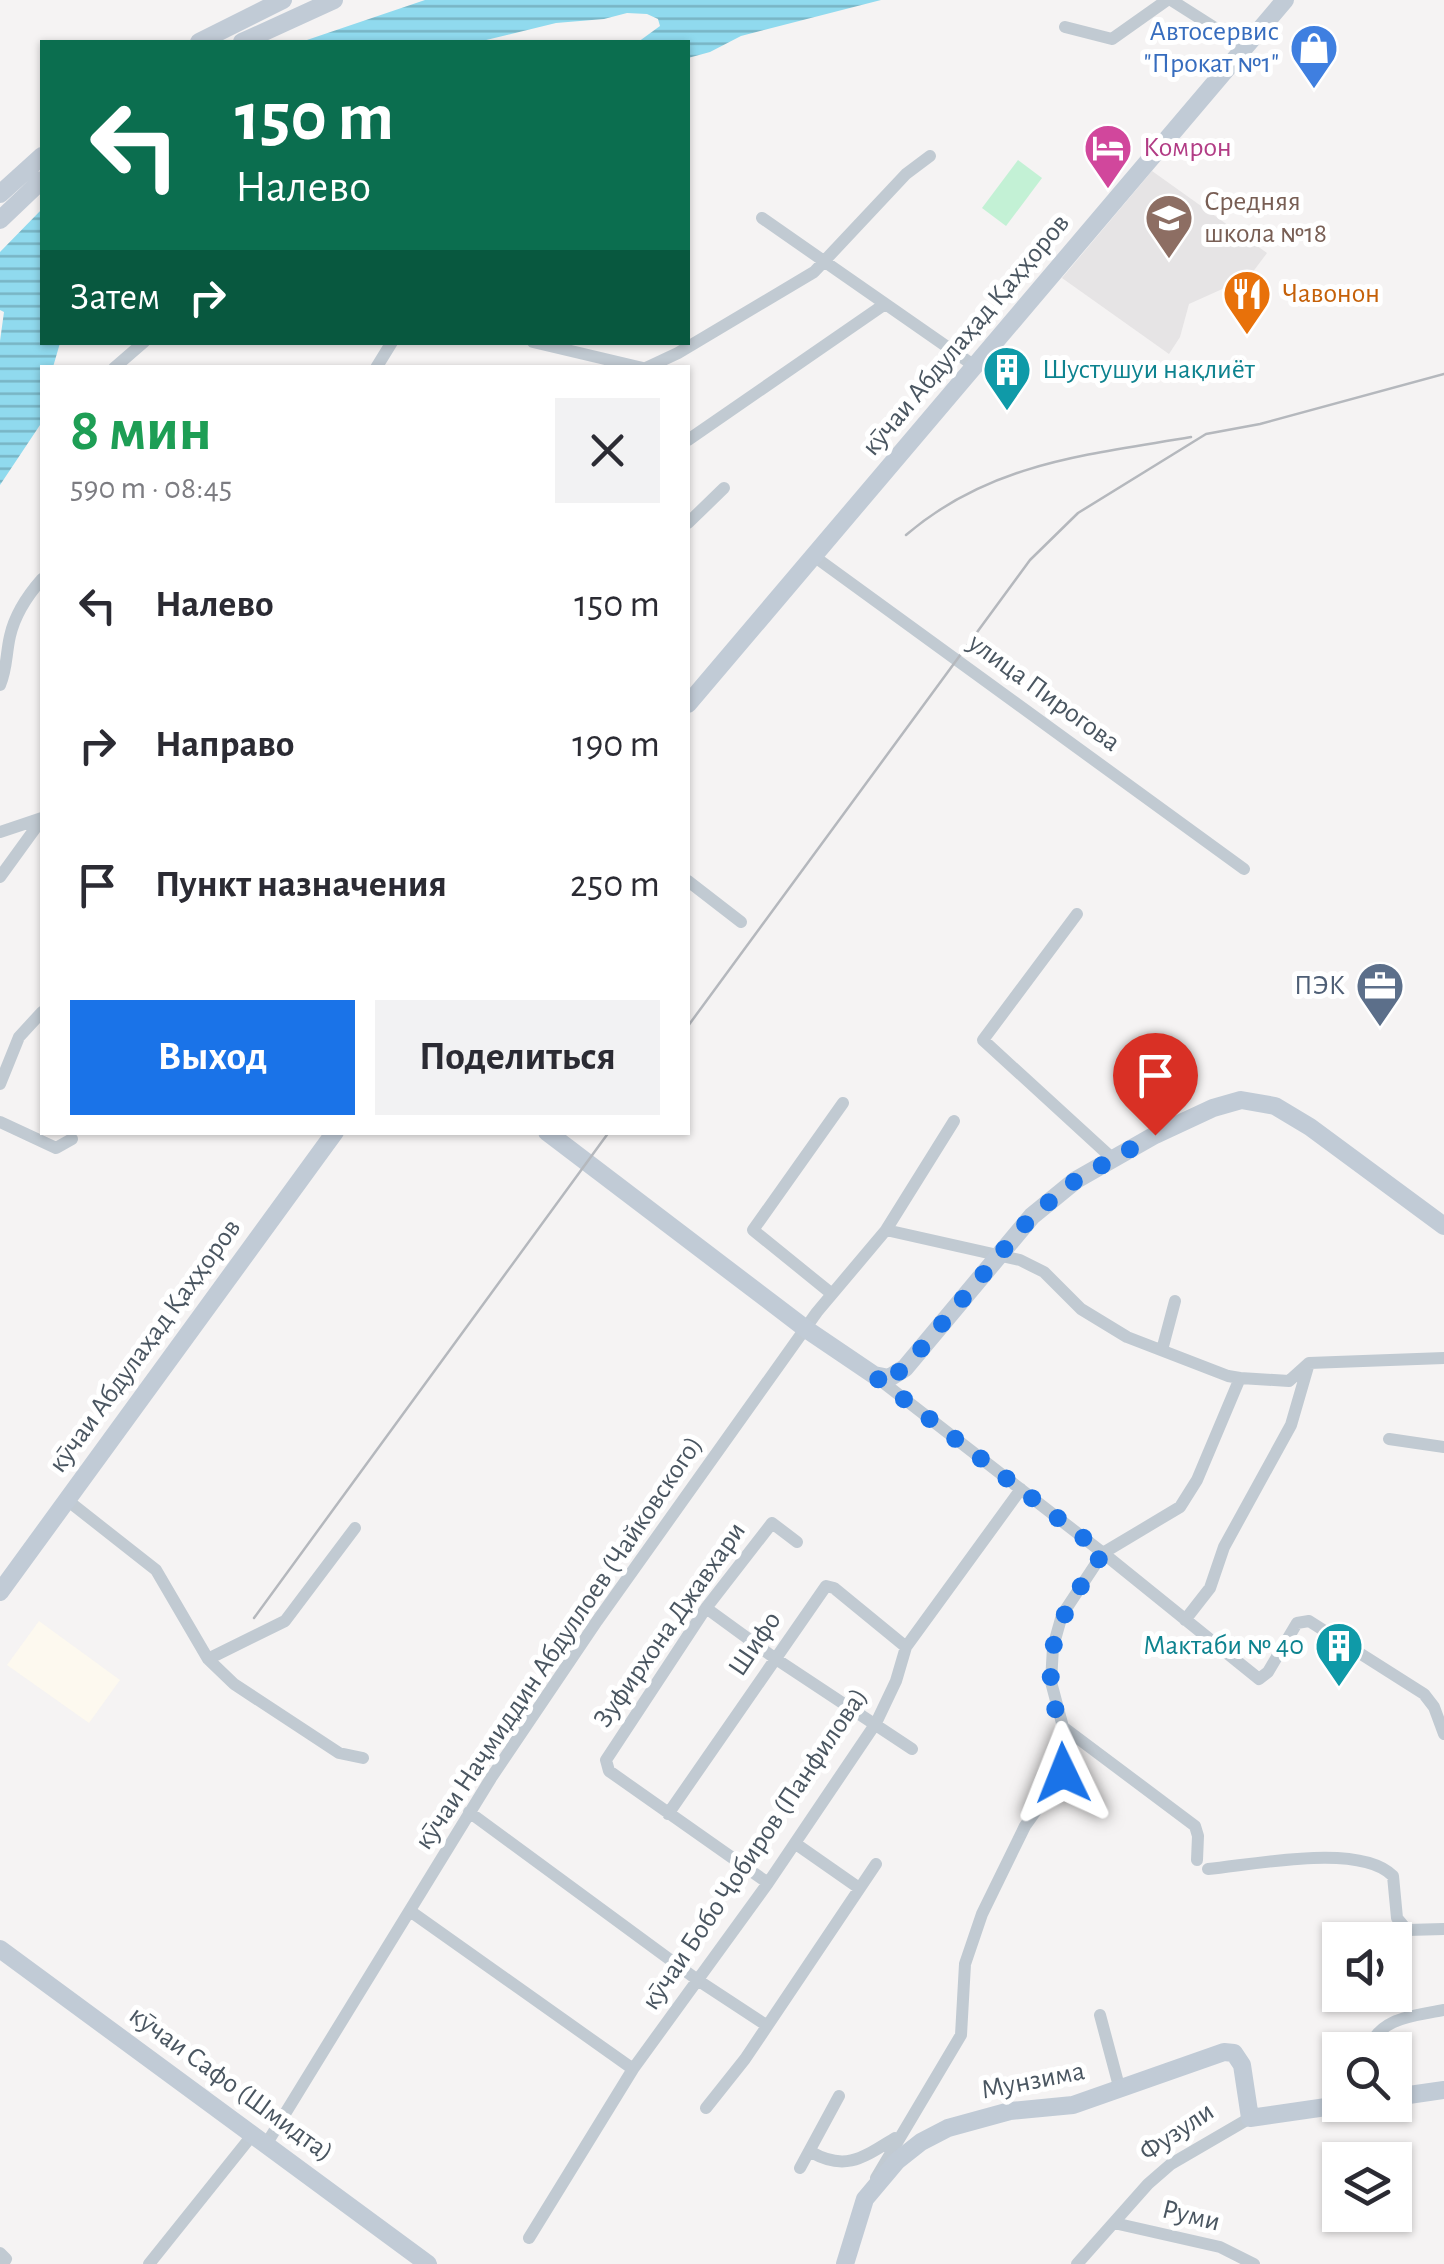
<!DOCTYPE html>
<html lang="ru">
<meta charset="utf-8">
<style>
body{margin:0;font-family:"Alegreya Sans",sans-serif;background:#f2f2f3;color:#2b2b33;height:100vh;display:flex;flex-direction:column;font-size:38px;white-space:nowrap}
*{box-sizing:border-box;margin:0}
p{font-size:32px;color:#7c7c81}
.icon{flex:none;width:55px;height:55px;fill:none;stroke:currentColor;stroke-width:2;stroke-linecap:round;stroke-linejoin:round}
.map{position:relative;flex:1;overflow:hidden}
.details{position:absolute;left:40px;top:365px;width:650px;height:770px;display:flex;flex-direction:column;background:#fff;border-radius:0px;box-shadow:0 2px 8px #0004}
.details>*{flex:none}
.top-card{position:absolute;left:40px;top:40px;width:650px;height:305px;border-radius:0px;box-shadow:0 2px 8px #0004;background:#0b6e4f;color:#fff;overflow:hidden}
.fabs{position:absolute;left:1322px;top:1922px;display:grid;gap:20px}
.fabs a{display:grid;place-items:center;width:90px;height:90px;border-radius:0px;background:#fff;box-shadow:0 2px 8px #0004;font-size:50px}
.pin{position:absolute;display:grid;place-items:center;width:85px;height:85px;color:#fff;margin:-102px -42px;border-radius:50% 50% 50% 0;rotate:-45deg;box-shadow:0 0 10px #0007}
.pin .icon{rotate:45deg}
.me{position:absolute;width:110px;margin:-55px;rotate:358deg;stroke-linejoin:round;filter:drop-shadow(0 0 8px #0008)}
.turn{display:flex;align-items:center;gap:35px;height:210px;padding:0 30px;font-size:45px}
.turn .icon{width:130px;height:130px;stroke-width:2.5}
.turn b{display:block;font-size:70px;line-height:85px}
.then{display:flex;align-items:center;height:95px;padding:0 30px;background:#0003;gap:20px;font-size:38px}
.round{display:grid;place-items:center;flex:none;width:105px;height:105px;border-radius:0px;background:#f2f2f3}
.summary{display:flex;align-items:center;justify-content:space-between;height:170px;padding:0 30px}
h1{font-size:60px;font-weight:600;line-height:75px;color:#1e9e55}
.primary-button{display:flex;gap:20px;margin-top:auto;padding:20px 30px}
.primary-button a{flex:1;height:115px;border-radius:0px;background:#1a73e8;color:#fff;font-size:40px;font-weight:600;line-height:115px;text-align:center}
.primary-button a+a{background:#f2f2f3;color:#2b2b33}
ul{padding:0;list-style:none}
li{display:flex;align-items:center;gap:30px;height:140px;padding:0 30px}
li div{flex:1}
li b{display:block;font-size:38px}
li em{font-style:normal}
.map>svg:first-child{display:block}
.commercial{fill:#fdf9ef}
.education{fill:#e6e4e5}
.green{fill:#c3f1d5}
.water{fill:url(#water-rules)}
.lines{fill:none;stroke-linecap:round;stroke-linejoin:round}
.street{stroke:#c1cad2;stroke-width:12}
.secondary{stroke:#c1cbd6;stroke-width:18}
.rail{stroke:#b5b8bd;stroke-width:2.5}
.route{stroke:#1a73e8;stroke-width:18;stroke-dasharray:0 32.4}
.labels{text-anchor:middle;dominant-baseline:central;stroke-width:10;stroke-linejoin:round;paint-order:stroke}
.shop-label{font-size:28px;fill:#366cbe;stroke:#fff;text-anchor:end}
.hotel-label{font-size:28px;fill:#b23c85;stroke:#fff;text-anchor:start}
.education-label{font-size:28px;fill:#785e54;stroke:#fff;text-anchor:start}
.food-label{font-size:28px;fill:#c56008;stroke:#fff;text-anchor:start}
.street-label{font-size:28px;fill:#4a5661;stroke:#fff}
.culture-label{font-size:28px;fill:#0d838f;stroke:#fff;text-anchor:start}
.service-label{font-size:28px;fill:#4e5e75;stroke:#fff;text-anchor:end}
</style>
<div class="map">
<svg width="1444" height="2264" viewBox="0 0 1444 2264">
<defs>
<pattern id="water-rules" width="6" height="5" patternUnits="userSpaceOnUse" patternTransform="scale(2.5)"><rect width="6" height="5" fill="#90daee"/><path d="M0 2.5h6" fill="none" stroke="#78b4c4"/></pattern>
</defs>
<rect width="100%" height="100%" fill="#f5f3f3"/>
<path class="commercial" d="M39,1621L120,1680L89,1723L7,1665Z"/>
<path class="education" d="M1152,171L1267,253L1249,277L1189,304L1180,337L1169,354L1062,278Z"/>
<path class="green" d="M1018,160L1042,178L1006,226L982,208Z"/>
<path class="water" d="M425,0H881L741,36L710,52L688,58V42H638L660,26L658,19L647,14L627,13L604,19L556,23L478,42H301Z
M42,209V342L60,343L53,367L42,368V422L0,485V341L4,312L0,310V252Z"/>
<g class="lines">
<path class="street" d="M1171,0L1245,47
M1065,27L1112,39L1167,0
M762,218L976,367
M533,342L643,368
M114,368L144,342
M376,368L392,342
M646,368L678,353L814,272L906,174L930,156
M688,440L885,304
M688,523L724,488
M815,557L1244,869
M0,685C7,669 6,653 10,636C15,614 27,596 42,579
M0,832L42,818
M0,877L42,819
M688,881L741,922
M1077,914L983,1040L1113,1159
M0,1084L19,1037L42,1012
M0,1122L56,1148L72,1139
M886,1230L954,1121
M832,1294L753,1230L843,1103
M1162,1350L1175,1301
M876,1377L1103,1553L1180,1507L1197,1480L1240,1378L1289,1381L1309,1363L1444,1358
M1389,1439L1444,1447
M67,1500L156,1570L208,1659L234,1684L339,1753L363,1758
M706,1608L776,1659L912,1749
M1185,1620L1210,1588L1224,1547L1291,1425L1309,1363
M208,1659L285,1621L355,1528
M1063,1727L1195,1826L1198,1836L1197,1860
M469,1812L699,1981L766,2025
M668,1814L826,1586L834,1588L906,1647
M796,1844L859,1888
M1208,1869C1253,1865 1360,1842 1393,1876L1397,1918L1407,1930L1444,1929
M768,1883L609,1771L606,1760L706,1608L772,1523L797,1542
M410,1911L633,2069
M1100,2015L1120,2090
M1369,2050C1378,2017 1415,2016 1444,2010
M706,2108L745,2059L876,1864
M267,2143L491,1778L597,1621L817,1312L886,1230L1020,1260L1044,1272L1081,1309L1127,1337L1228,1376L1240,1378
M811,2152C846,2172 864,2157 895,2138
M800,2168L839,2096
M876,2178L961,2035L965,1964L982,1914L1025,1826L1063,1773L1065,1749L1063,1727L1051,1682L1053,1647L1062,1615L1103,1553L1259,1679L1268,1672L1297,1623L1309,1621L1424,1694L1434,1707L1444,1734
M1114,2223L1220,2247L1254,2264
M529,2238L633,2069L768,1883L876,1723L896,1681L906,1647L1021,1489
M0,2253L6,2259L3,2264
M149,2264L254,2133
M1077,2264L1148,2184L1171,2164L1250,2118"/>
<path class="secondary" d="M199,42L283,0
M242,42L334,0
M0,194L42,156
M0,220L42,180
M688,704L1285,0
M547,1132L806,1329L874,1375L889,1378L905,1368L1032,1216L1076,1180L1155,1135L1213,1108L1241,1100L1275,1106L1310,1127L1444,1226
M0,1592L335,1132
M0,1949L428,2264
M1395,2097L1444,2090
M845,2264L865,2199L897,2161L921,2142L948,2128L1010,2111L1073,2105L1224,2052L1234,2053L1242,2065L1250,2118L1340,2105"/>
<path class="rail" d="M906,535C990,463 1086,455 1191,437
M688,1026L1030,560L1078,513L1206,434L1260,424L1444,374
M254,1618L609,1132"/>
</g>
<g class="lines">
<path class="route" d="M1063,1773C1067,1733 1053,1716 1051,1681C1047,1630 1077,1592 1103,1553L874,1376L889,1378L905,1368L1032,1216L1076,1180L1155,1135"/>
</g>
<defs>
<g id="shop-pin" transform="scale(2.5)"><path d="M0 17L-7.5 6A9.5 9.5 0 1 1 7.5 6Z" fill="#3f7fe0" stroke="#fff"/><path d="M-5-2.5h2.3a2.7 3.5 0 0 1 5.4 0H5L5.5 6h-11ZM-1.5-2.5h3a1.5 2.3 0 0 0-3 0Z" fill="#fff"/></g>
<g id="hotel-pin" transform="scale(2.5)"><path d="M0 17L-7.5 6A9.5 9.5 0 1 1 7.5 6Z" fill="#d1479c" stroke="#fff"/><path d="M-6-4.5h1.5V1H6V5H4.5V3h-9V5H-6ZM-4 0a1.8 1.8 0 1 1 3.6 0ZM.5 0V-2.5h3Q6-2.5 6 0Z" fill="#fff"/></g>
<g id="school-pin" transform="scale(2.5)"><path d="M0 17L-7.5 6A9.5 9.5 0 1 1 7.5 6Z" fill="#8d6e63" stroke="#fff"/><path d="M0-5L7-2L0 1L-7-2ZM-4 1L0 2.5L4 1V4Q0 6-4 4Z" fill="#fff"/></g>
<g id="restaurant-pin" transform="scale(2.5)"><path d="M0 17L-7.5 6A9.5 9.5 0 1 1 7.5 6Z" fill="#e8710a" stroke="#fff"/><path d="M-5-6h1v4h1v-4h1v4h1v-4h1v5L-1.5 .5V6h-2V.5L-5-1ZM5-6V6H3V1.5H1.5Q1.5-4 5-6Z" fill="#fff"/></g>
<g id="building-pin" transform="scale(2.5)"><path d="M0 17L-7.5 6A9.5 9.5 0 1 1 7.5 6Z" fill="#0f9aa8" stroke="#fff"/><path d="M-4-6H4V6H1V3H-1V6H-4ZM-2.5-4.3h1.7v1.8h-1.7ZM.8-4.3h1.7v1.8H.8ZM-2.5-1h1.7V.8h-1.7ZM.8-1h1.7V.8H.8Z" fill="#fff"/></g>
<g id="office-pin" transform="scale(2.5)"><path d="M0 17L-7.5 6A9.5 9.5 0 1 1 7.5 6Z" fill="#5c6f8a" stroke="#fff"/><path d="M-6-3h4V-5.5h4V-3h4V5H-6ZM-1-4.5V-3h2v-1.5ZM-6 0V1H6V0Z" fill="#fff"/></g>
</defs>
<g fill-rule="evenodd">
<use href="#shop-pin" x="1314" y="48"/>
<use href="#hotel-pin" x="1108" y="148"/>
<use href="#school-pin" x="1169" y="218"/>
<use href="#restaurant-pin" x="1247" y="294"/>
<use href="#building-pin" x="1007" y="370"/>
<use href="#office-pin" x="1380" y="986"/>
<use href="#building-pin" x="1339" y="1646"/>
</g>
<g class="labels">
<g class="shop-label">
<text x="1279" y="32">Автосервис<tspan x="1279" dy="32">"Прокат №1"</tspan></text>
</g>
<g class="hotel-label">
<text x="1143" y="148">Комрон</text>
</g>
<g class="education-label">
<text x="1204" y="202">Средняя<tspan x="1204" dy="32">школа №18</tspan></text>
</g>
<g class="food-label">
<text x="1282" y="294">Чавонон</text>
</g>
<g class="street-label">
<text transform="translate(966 335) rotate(-50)">кӯчаи Абдулаҳад Қаҳҳоров</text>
<text transform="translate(1044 693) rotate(36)">улица Пирогова</text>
<text transform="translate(145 1346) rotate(-54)">кӯчаи Абдулаҳад Қаҳҳоров</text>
<text transform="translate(670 1625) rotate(-55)">Зуфирхона Джавхари</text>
<text transform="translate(559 1643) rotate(-56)">кӯчаи Наҷмиддин Абдуллоев (Чайковского)</text>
<text transform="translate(755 1644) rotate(-56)">Шифо</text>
<text transform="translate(755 1849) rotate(-56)">кӯчаи Бобо Ҷобиров (Панфилова)</text>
<text transform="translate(1033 2081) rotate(-11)">Мунзима</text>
<text transform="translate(231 2084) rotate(36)">кӯчаи Сафо (Шмидта)</text>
<text transform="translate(1177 2132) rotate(-34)">Фузули</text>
<text transform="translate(1191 2216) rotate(14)">Руми</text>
</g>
<g class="culture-label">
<text x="1042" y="370">Шустушуи нақлиёт</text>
<text x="1304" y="1646" text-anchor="end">Мактаби № 40</text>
</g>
<g class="service-label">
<text x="1345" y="986">ПЭК</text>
</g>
</g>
</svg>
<div class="fabs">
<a><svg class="icon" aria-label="sound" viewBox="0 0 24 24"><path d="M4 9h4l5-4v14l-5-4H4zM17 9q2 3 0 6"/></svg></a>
<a><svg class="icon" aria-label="search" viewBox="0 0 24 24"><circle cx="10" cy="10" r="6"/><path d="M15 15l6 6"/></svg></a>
<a><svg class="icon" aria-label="layers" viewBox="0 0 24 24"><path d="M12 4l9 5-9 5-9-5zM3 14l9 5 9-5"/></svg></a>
</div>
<div class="pin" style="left:1155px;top:1135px;background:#d93025"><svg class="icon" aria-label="arrive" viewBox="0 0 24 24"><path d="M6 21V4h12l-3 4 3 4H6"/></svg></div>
<svg class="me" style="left:1063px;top:1773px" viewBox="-20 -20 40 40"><path d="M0-17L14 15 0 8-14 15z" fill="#1a73e8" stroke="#fff" stroke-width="4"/></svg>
<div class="top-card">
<div class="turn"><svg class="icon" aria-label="left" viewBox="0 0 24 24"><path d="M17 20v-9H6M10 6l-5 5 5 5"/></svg><div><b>150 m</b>Налево</div></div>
<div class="then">Затем<svg class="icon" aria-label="right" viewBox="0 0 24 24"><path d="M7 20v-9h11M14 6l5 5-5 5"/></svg></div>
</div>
<section class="details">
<div class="summary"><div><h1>8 мин</h1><p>590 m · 08:45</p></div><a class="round"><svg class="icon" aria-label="close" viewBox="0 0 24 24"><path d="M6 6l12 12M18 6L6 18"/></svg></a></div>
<ul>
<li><svg class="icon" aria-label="left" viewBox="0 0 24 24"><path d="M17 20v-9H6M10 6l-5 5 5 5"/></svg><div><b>Налево</b></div><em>150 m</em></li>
<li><svg class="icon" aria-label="right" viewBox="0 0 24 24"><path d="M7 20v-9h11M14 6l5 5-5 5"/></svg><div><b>Направо</b></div><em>190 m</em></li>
<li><svg class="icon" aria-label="arrive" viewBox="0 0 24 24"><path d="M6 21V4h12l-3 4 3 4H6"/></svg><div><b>Пункт назначения</b></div><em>250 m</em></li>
</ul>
<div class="primary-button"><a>Выход</a><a>Поделиться</a></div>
</section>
</div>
